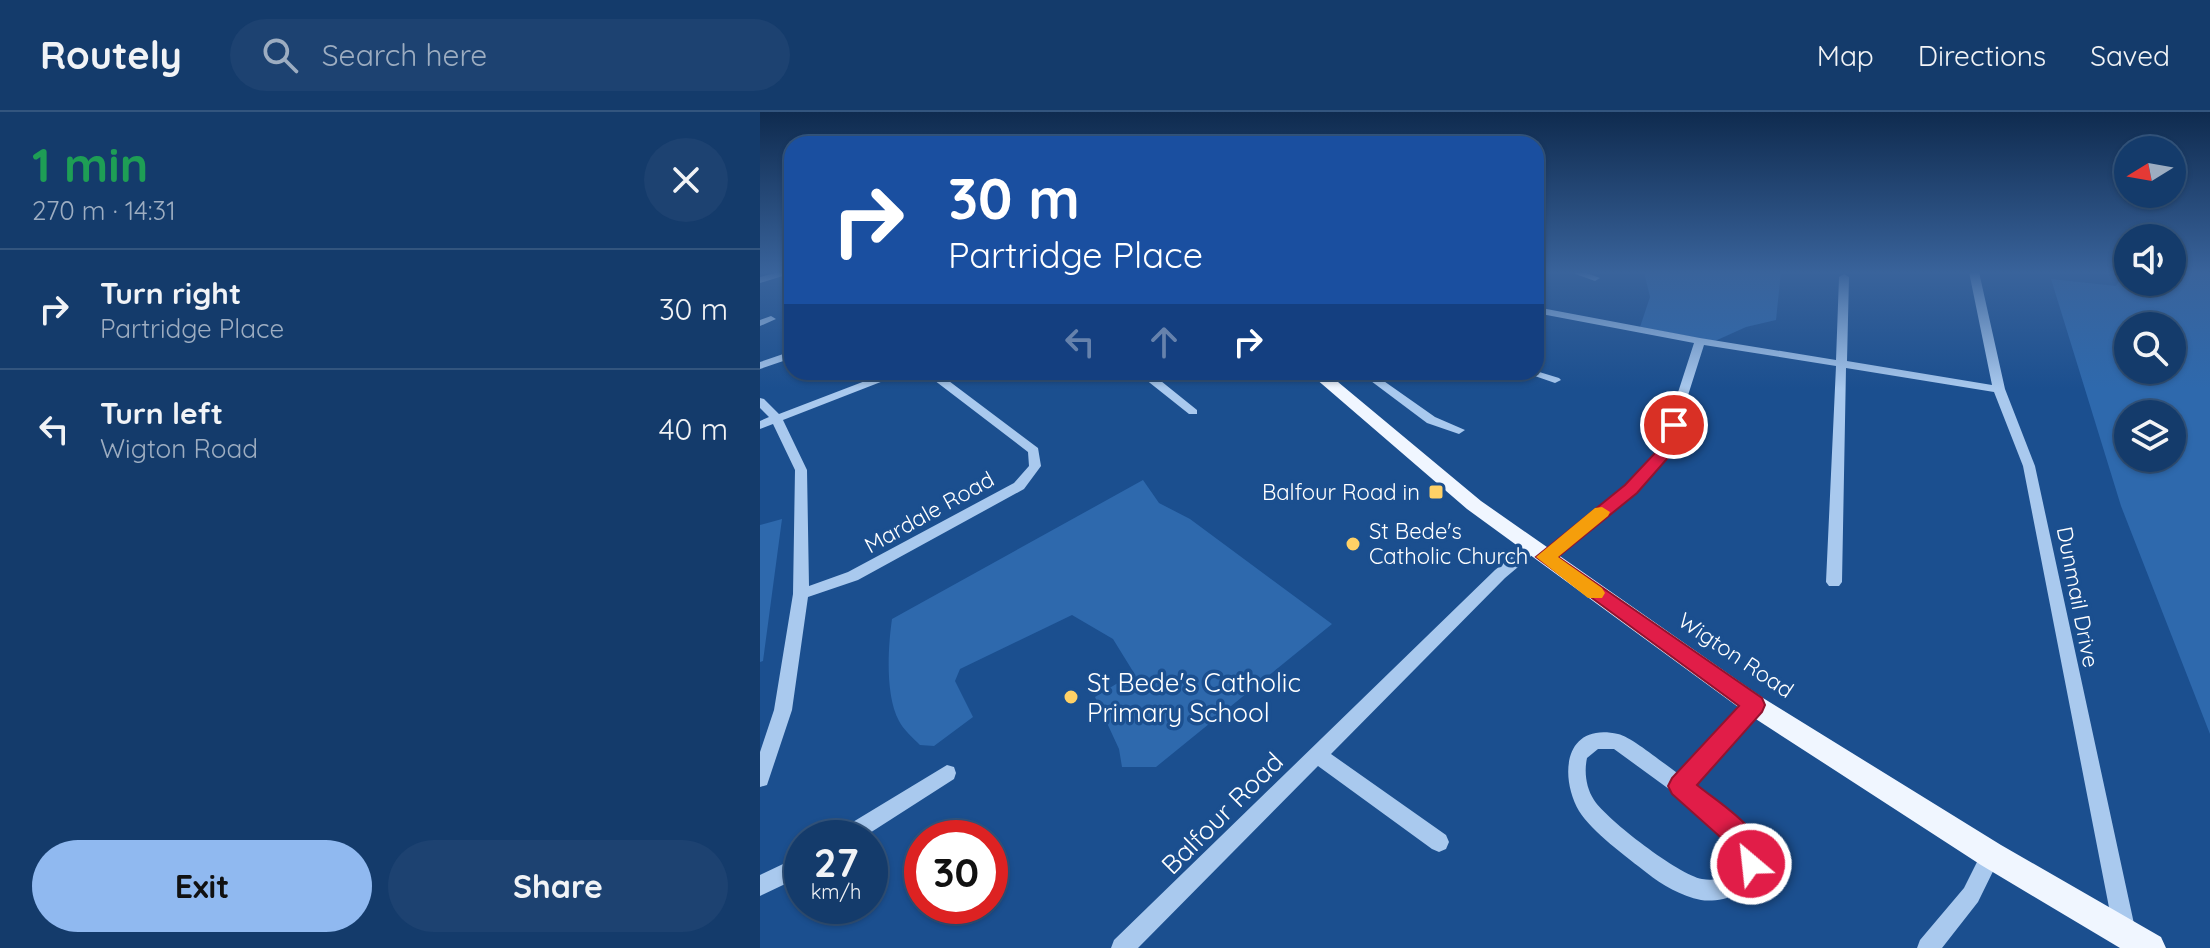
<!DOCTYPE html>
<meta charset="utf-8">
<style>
body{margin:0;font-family:Quicksand,sans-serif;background:#1d4271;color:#f1f3f6;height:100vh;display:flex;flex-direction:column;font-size:30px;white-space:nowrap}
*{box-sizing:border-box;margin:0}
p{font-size:26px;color:#9dadc1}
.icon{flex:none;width:44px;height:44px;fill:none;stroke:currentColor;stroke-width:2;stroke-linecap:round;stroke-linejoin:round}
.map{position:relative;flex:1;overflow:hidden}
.side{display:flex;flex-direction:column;background:#143b6b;width:760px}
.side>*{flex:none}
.top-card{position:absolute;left:24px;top:24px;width:760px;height:244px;border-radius:24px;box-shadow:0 2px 6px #0004,0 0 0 2px #33557e;background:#1a4fa0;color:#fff;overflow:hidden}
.needle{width:52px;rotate:259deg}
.tools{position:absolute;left:1354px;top:24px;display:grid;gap:16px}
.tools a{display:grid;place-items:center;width:72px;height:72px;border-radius:50%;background:#143b6b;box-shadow:0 2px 6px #0004,0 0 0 2px #33557e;font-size:40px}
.speed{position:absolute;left:24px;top:708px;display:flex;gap:16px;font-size:40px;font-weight:700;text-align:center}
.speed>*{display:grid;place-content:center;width:104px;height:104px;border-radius:50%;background:#143b6b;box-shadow:0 2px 6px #0004,0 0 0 2px #33557e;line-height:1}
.speed small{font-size:20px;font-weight:400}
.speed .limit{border:12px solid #d22;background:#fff;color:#111}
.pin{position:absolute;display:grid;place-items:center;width:68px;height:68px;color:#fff;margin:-34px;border:4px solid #fff;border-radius:50%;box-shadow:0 2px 8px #0007}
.me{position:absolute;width:88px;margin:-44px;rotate:332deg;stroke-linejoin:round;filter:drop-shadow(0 0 6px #0008)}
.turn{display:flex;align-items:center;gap:28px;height:168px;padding:0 32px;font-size:36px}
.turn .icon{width:104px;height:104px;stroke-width:2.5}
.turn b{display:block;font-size:56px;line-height:68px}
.lanes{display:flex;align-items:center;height:76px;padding:0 32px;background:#0003;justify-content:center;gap:40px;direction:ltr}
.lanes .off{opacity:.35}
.round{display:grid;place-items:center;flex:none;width:84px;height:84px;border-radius:42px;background:#1d4271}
.summary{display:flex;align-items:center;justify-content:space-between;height:136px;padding:0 32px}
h1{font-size:48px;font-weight:800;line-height:60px;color:#1e9e55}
.cta{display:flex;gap:16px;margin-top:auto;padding:16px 32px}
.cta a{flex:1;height:92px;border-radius:48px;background:#90b9f0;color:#111;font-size:32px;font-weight:800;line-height:92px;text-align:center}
.cta a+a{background:#1d4271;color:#f1f3f6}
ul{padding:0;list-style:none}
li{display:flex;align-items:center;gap:24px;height:120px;padding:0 32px;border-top:2px solid #33557e}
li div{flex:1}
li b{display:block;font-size:30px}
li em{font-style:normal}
header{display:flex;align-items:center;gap:48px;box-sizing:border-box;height:112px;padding:0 40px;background:#143b6b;border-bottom:2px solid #33557e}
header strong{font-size:38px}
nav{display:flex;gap:44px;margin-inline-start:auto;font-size:28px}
.search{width:560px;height:72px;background:#1d4271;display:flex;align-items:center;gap:20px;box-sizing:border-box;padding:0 28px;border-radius:44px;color:#9dadc1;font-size:30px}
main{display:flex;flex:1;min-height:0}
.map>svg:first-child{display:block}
.green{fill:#2e69ad;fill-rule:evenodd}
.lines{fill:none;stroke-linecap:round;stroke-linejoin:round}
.minor{fill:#a9c9ee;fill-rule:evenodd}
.major{fill:#f0f6ff;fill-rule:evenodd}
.route{fill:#e11d48;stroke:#92132f;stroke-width:2}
.slow{fill:#f59e0b}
.poi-dot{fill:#ffd166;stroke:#1b4f8f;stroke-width:3}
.labels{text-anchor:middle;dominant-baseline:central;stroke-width:7;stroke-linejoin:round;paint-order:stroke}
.poi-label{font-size:22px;fill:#fff;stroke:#1b4f8f;text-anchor:end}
.street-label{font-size:22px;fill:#fff;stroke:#1b4f8f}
.near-poi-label{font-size:26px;fill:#fff;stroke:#1b4f8f;text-anchor:start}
.near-street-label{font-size:26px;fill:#fff;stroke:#1b4f8f}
</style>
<header>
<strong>Routely</strong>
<div class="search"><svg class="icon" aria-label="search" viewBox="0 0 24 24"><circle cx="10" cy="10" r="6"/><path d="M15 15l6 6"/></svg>Search here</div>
<nav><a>Map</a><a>Directions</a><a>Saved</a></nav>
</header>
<main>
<section class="side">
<div class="summary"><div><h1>1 min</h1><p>270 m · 14:31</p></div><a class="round"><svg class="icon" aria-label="close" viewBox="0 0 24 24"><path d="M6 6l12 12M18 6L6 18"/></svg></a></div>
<ul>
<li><svg class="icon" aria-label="right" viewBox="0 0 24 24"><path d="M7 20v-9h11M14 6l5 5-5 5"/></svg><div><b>Turn right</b><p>Partridge Place</p></div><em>30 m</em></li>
<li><svg class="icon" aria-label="left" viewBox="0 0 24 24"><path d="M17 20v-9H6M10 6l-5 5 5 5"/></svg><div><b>Turn left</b><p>Wigton Road</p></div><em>40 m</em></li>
</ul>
<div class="cta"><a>Exit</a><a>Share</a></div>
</section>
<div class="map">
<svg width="1450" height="836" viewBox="0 0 1450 836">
<rect width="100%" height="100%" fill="#1b4f8f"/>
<path class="green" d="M884,160H1021L1016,208L986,215L955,229L880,215L890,185Z
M1364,160H1368V170H1412V160H1450V622L1361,394L1291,167L1356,174ZM1368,214H1412V258H1368ZM1368,302H1412V346H1368Z
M383,368L399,391L430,407L572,512L396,655H362L359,637L335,585L374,561L353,527L312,503L200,557L195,569L213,605L174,634L160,633C153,626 143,617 139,609C125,583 128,535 132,507Z
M22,407L3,549L0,550V413Z"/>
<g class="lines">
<path class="minor" d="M19,160L32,161L0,171V165Z
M810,160H824L840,166L835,169Z
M1209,160H1219L1245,277L1275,354L1376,821L1373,829L1365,832L1357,829L1354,821L1263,354L1234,280L1086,256L1082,470L1079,474H1069L1066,470L1076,254L944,233L909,343L876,380L790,449H780L778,445L866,374L899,339L934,231L776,201V195L940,226L1076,248L1079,165L1084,162L1089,165L1087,249L1232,273Z
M1355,160H1363L1364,168H1358Z
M11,204L16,207L0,214V208Z
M32,239V246L0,257V250Z
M776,259L799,266L801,268L795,271L763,260Z
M177,260L278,336L281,354L264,377L98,468L48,485L32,598L7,673L0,675V640L14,598L33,482L35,358L13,312L0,317V309L9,305L0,296V286L4,287L19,302L126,261ZM170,265L268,340L269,354L254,371L88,460L49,474L47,358L23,308L131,266Z
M390,260H403L396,265L437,298V302H429L385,267L383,265Z
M599,260H611L675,305L705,318L699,322L667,311Z
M772,431L777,433L779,436L777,439L745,466L571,642L686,723L689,730L686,737L679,740L672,737L558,654L378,836H351L354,828L735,458L767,433Z
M994,586L1000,588L1003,593L1000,598L933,673C947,685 990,715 997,729C1002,739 1006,754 1000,765C991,782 959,791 941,788C921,784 902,773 887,761C868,746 831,719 819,699C799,664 804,610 858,622C872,625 905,653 919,662L988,588ZM838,637H854L913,680L980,738L982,755C969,764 958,770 942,767C919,763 847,708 834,688C826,676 824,660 827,646Z
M187,653L194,655L196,661L194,667L102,726H75L78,719Z
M1231,733L1238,736L1241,743L1218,790L1182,836H1157L1160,828L1204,776L1224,736Z
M42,743V764L0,784V763Z"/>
<path class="major" d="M548,260H566L721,389L1003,586L1241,733L1401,825L1406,836H1360L1221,753L985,600L707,397Z"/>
</g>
<linearGradient id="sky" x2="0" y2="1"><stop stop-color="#0f2b4f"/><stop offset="0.58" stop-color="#39639b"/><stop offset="1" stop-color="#39639b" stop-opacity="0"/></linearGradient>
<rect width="1450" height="277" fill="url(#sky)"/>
<path class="route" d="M914,308L922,313L913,340L877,381L798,445L1002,586L1005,593L1002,600L937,673C961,693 1017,724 1001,762L991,765L982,762L976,739L912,682L908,674L912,666L979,594L776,445L865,373L897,339L906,313Z"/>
<path class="slow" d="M842,395L850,400L848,404L798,445L842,476L845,481L842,486H828L776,445L835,396Z"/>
<g class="poi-dot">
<rect x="668" y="372" width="16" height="16" rx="4"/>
<circle cx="593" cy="432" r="8"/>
<circle cx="311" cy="585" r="8"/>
</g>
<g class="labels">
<g class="poi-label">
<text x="660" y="380">Balfour Road in</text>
<text x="609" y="419" text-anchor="start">St Bede's<tspan x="609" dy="25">Catholic Church</tspan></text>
</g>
<g class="street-label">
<text transform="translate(169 400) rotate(-29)">Mardale Road</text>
<text transform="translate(1318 485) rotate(79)">Dunmail Drive</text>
<text transform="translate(976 543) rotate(34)">Wigton Road</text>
</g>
<g class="near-poi-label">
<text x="327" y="570">St Bede's Catholic<tspan x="327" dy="30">Primary School</tspan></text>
</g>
<g class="near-street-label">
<text transform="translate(462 701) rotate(-45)">Balfour Road</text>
</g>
</g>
</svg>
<div class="tools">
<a><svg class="needle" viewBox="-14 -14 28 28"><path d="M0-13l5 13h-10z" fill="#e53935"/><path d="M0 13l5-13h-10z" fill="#9dadc1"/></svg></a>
<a><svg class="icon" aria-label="sound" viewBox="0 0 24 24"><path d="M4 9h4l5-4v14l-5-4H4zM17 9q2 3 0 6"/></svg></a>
<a><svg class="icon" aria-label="search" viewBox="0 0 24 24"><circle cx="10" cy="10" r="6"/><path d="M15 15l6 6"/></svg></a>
<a><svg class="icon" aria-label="layers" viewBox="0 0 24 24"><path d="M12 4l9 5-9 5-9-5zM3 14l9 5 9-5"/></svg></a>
</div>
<div class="speed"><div>27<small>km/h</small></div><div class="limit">30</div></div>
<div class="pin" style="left:914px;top:313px;background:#d93025"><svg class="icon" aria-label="arrive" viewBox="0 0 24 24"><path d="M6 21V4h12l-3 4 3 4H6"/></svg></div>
<svg class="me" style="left:991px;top:752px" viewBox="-20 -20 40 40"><circle r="17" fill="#e11d48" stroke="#fff" stroke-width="3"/><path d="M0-11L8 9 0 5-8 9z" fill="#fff"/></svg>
<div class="top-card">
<div class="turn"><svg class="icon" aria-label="right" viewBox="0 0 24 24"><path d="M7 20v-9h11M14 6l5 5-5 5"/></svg><div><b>30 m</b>Partridge Place</div></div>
<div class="lanes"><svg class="icon off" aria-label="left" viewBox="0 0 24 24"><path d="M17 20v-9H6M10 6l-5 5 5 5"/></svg><svg class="icon off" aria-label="ahead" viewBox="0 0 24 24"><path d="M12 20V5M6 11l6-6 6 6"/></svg><svg class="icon" aria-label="right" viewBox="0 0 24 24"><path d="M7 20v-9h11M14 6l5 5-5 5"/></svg></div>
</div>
</div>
</main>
